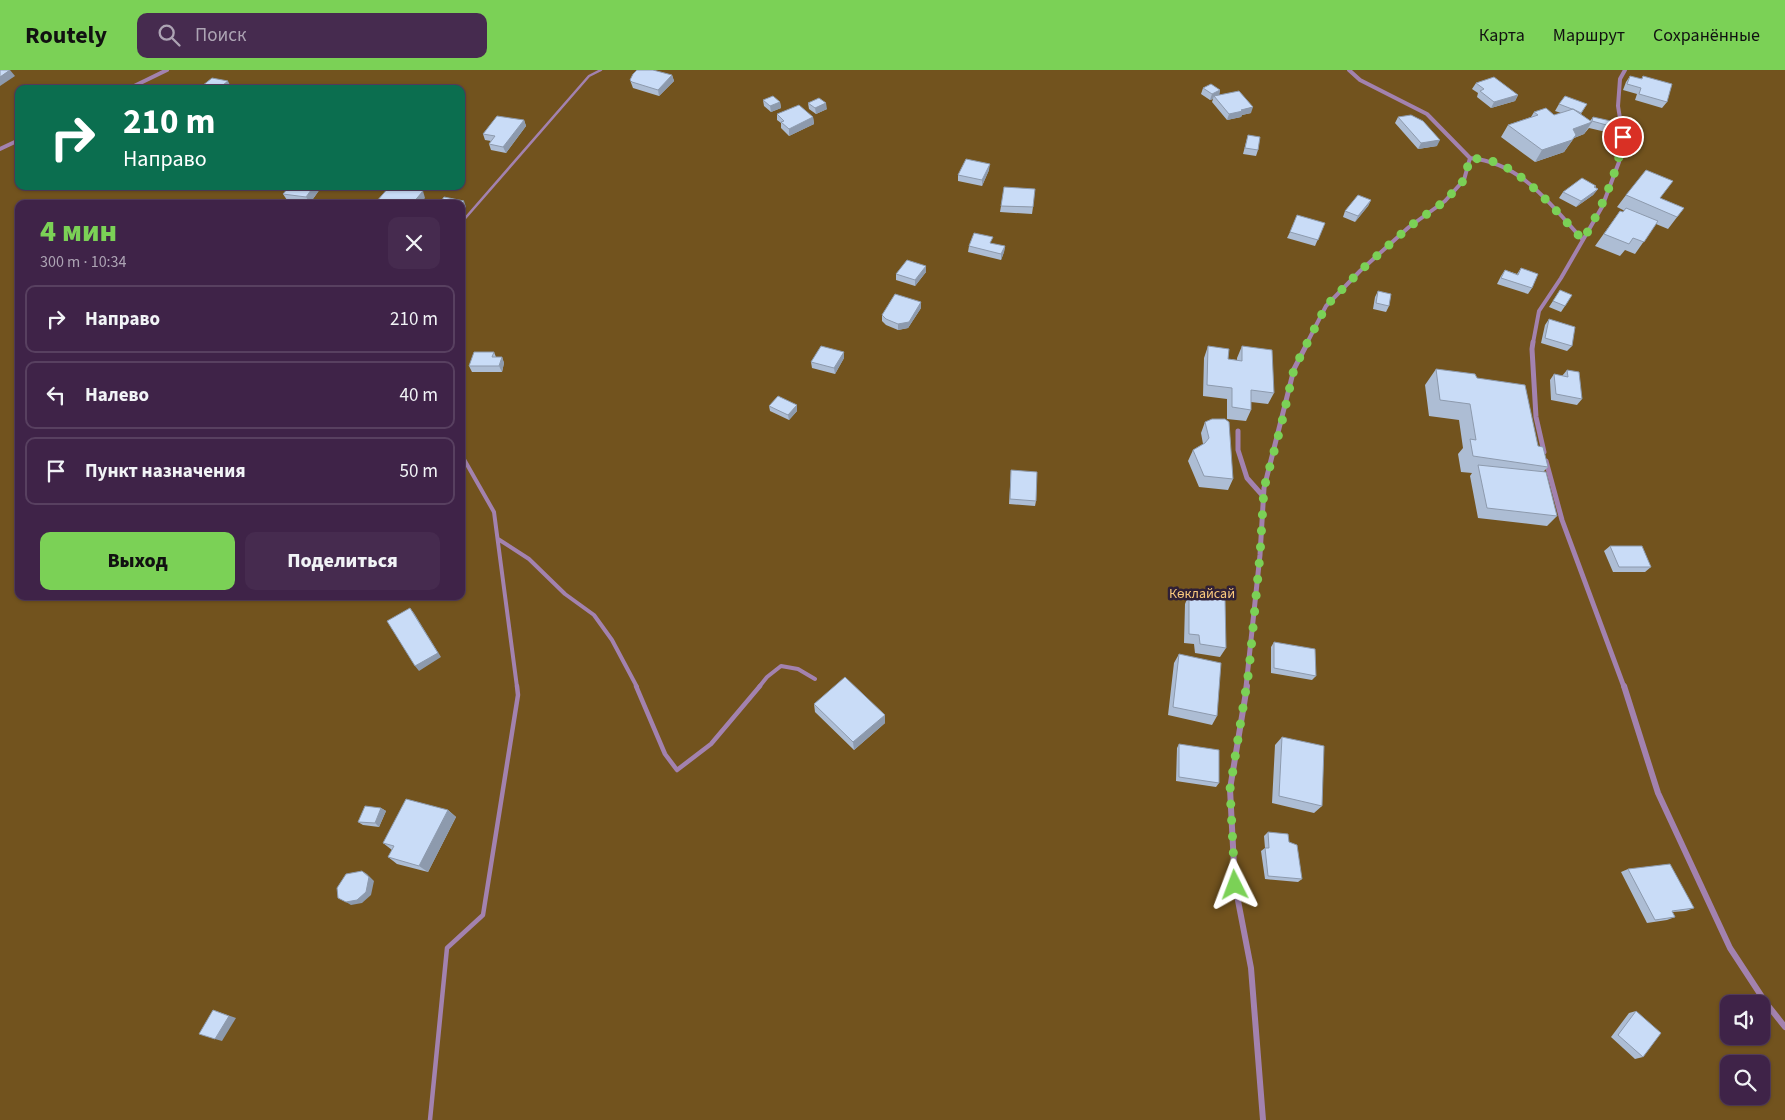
<!DOCTYPE html>
<html lang="ru">
<meta charset="utf-8">
<style>
body{margin:0;font-family:"Source Sans 3",sans-serif;background:#462b4f;color:#f1f3f6;height:100vh;display:flex;flex-direction:column;font-size:19px;white-space:nowrap}
*{box-sizing:border-box;margin:0}
p{font-size:16px;color:#ada4b4}
.icon{flex:none;width:28px;height:28px;fill:none;stroke:currentColor;stroke-width:2;stroke-linecap:round;stroke-linejoin:round}
.map{position:relative;flex:1;overflow:hidden}
.drawer{position:absolute;left:15px;top:130px;width:450px;height:400px;display:flex;flex-direction:column;background:#3f2348;border-radius:10px;box-shadow:0 1px 4px #0004,0 0 0 1px #584060}
.drawer>*{flex:none}
.guide{position:absolute;left:15px;top:15px;width:450px;height:105px;border-radius:10px;box-shadow:0 1px 4px #0004,0 0 0 1px #584060;background:#0b6e4f;color:#fff;overflow:hidden}
.controls{position:absolute;left:1720px;top:925px;display:grid;gap:10px}
.controls a{display:grid;place-items:center;width:50px;height:50px;border-radius:10px;background:#3f2348;box-shadow:0 1px 4px #0004,0 0 0 1px #584060;font-size:25px}
.pin{position:absolute;display:grid;place-items:center;width:42px;height:42px;color:#fff;margin:-21px;border:2px solid #fff;border-radius:50%;box-shadow:0 1px 5px #0007}
.me{position:absolute;width:55px;margin:-28px;rotate:357deg;stroke-linejoin:round;filter:drop-shadow(0 0 4px #0008)}
.turn{display:flex;align-items:center;gap:18px;height:105px;padding:0 25px;font-size:22px}
.turn .icon{width:65px;height:65px;stroke-width:2.5}
.turn b{display:block;font-size:35px;line-height:42px}
.round{display:grid;place-items:center;flex:none;width:52px;height:52px;border-radius:10px;background:#462b4f}
.head{display:flex;align-items:center;justify-content:space-between;height:85px;padding:0 25px}
h1{font-size:30px;font-weight:800;line-height:38px;color:#7bd156}
.button{display:flex;gap:10px;margin-top:auto;padding:10px 25px}
.button a{flex:1;height:58px;border-radius:10px;background:#7bd156;color:#111;font-size:20px;font-weight:800;line-height:58px;text-align:center}
.button a+a{background:#462b4f;color:#f1f3f6}
ul{padding:0;list-style:none}
li{display:flex;align-items:center;gap:15px;height:68px;margin:0 10px 8px;padding:0 15px;border:2px solid #584060;border-radius:10px}
li div{flex:1}
li b{display:block;font-size:19px}
li em{font-style:normal}
header{display:flex;align-items:center;gap:30px;box-sizing:border-box;height:70px;padding:0 25px;background:#7bd156;color:#111}
header strong{font-size:24px}
nav{display:flex;gap:28px;margin-inline-start:auto;font-size:18px}
.search{width:350px;height:45px;background:#462b4f;display:flex;align-items:center;gap:12px;box-sizing:border-box;padding:0 18px;border-radius:10px;color:#ada4b4;font-size:19px}
.map>svg:first-child{display:block}
.green{fill:#72531e;fill-rule:evenodd}
.lines{fill:none;stroke-linecap:round;stroke-linejoin:round}
.service-far2{stroke:#a382af;stroke-width:2.5}
.service-far1{stroke:#a382af;stroke-width:4}
.service{stroke:#a382af;stroke-width:4.5}
.minor-far2{stroke:#a382af;stroke-width:4}
.minor-far1{stroke:#a382af;stroke-width:5}
.minor{stroke:#a382af;stroke-width:6}
.wall{fill:#adbdd4}
.shaded-wall{fill:#8d9aad}
.building{fill:#c9dcf7;stroke:#8d9aad}
.route{stroke:#7bd156;stroke-width:9;stroke-dasharray:0 16.2}
.labels{text-anchor:middle;dominant-baseline:central;stroke-width:5;stroke-linejoin:round;paint-order:stroke}
.park-label{font-size:14px;fill:#fbc97d;stroke:#302036}
</style>
<header>
<strong>Routely</strong>
<div class="search"><svg class="icon" aria-label="search" viewBox="0 0 24 24"><circle cx="10" cy="10" r="6"/><path d="M15 15l6 6"/></svg>Поиск</div>
<nav><a>Карта</a><a>Маршрут</a><a>Сохранённые</a></nav>
</header>
<div class="map">
<svg width="1785" height="1050" viewBox="0 0 1785 1050">
<rect width="100%" height="100%" fill="#542f60"/>
<path class="green" d="M0,0H1785V1050H0ZM19,19H461V116H19ZM19,134H461V526H19ZM1729,934H1761V966H1729ZM1729,994H1761V1026H1729Z"/>
<g class="lines">
<path class="service-far2" d="M461,153L589,6L601,0"/>
<path class="service-far1" d="M461,384L494,442L517,617
M498,469L529,489L565,524L594,545L612,570L637,617
M759,617L767,607L781,596L798,599L815,609"/>
<path class="service" d="M636,616L665,684L677,700L711,674L760,616
M430,1050L447,878L483,845L518,625L517,616"/>
<path class="minor-far2" d="M128,19L167,0
M0,79L19,70
M1470,88C1522,93 1550,134 1583,170
M1307,273L1326,236L1360,201L1409,157L1445,131L1464,110L1470,88L1427,44L1360,10L1349,0
M1533,273L1539,241L1561,208L1602,137L1619,92L1623,67L1618,36L1620,9L1625,0"/>
<path class="minor-far1" d="M1533,272L1532,279L1536,347L1544,382
M1238,361V380L1247,408L1263,426
M1546,391L1562,450L1624,617
M1246,617L1260,485L1264,418L1294,299L1308,272"/>
<path class="minor" d="M1247,616L1230,719L1235,815L1251,898L1263,1050
M1624,616L1658,723L1730,878L1766,933L1785,957"/>
</g>
<path class="wall" d="M672,5L674,11L659,26L633,18L630,10Z
M1630,6L1641,9L1643,6L1667,32L1662,38L1635,30L1637,24L1623,20L1626,12Z
M1476,13L1518,25L1515,31L1491,38L1477,27L1478,23L1472,19Z
M202,16L231,17L230,19H204Z
M1203,18L1220,20L1219,25L1251,43L1242,45L1241,47L1227,50L1212,32L1213,29L1210,30L1201,24Z
M763,30L780,32L781,38L771,42L764,36Z
M808,33L827,39L816,44L809,39Z
M1559,34H1587L1581,44L1590,51L1593,47L1610,56L1606,62L1589,58L1584,64L1574,68L1564,82L1535,92L1501,67L1508,55L1531,47L1534,42L1554,45L1561,43L1555,41Z
M777,44L813,47L814,54L789,66L781,58V53L777,50Z
M1398,47L1437,76L1418,79L1395,53Z
M524,50L526,56L506,83L491,80L489,74L491,71L485,70L483,64Z
M1248,65L1258,80L1256,86L1243,84Z
M989,100L982,116L958,111V105Z
M290,116H319L320,119L310,133L287,130L283,124Z
M1596,116L1595,117L1598,119L1593,125L1576,137L1559,128L1563,122Z
M1626,125L1660,128L1684,138L1668,159L1656,154L1635,184L1625,180L1620,186L1595,176L1620,141L1623,142L1625,141L1617,137Z
M1371,130L1368,136L1355,152L1343,147L1345,141Z
M1001,136L1033,137L1032,144L1000,142Z
M1325,153L1315,176L1287,168L1290,162Z
M969,176H1005L1004,182L1001,190L968,182Z
M926,196V202L915,216L896,210V204Z
M1521,198L1532,218L1528,224L1497,214L1501,206L1505,200L1517,204Z
M1560,220L1565,236L1561,242L1549,237Z
M1378,221L1389,236L1386,242L1373,239L1375,227Z
M921,238L908,258L898,260L886,255L882,251V245Z
M1549,249L1572,276L1567,281L1541,273L1545,255Z
M1208,276L1228,289L1237,290V288L1242,276L1274,323L1268,334L1251,332V340L1246,351L1227,349V329L1203,326L1204,288Z
M494,282L496,287H502L504,293L502,302H472L469,296Z
M844,288L835,304L812,298L811,292Z
M1436,299L1477,308L1538,376L1548,397L1543,402L1557,446L1547,456L1478,448L1470,406L1472,403L1461,402L1458,384L1463,378L1459,350L1429,346L1425,315Z
M1567,300L1582,329L1577,335L1551,330L1550,310L1554,304L1562,306Z
M769,336L797,341L789,350L770,341Z
M1205,352L1233,409L1228,420L1199,417L1188,391L1193,380L1203,374L1201,363Z
M1011,400L1036,431L1035,436L1009,434Z
M1610,476L1651,497L1645,502H1613L1604,481Z
M1189,524L1226,578L1220,587L1195,583L1194,574L1184,573L1185,534Z
M1274,572L1316,606L1312,610L1271,603V577Z
M1179,584L1217,646L1212,655L1168,645L1174,593Z
M814,634L885,645V653L854,680L815,642Z
M1282,667L1322,736L1314,743L1272,733L1275,675Z
M1179,674L1219,713L1216,717L1176,711L1177,678Z
M381,738L386,741L379,757L363,755L358,752Z
M448,740L456,747L428,802L397,794L388,787L392,780L383,773Z
M1268,762L1289,772L1302,809L1298,812L1265,809L1261,781L1265,778L1264,766Z
M1628,799L1694,838L1686,841L1672,842L1675,847L1667,850L1647,853L1621,802Z
M1636,941L1643,987L1635,989L1611,967L1629,943Z"/>
<path class="shaded-wall" d="M10,0L15,6L0,16V7Z
M672,5L674,11L659,26L658,20Z
M228,11L231,17L230,19H218Z
M1220,20L1219,26H1214L1213,29L1210,30L1212,24Z
M1518,25L1515,31L1491,38L1494,32Z
M780,32L781,38L771,42L770,36Z
M826,33L827,39L816,44L815,38Z
M1253,37L1251,43L1242,45L1241,47L1227,50L1229,44L1241,40Z
M813,47L814,54L789,66V59Z
M524,50L526,56L506,83L503,77Z
M1592,52L1584,64L1574,68L1564,82L1535,92L1542,80L1573,59Z
M1440,70L1437,76L1418,79L1421,73Z
M990,94L989,100L982,116V110Z
M314,116H319L320,119L310,133L306,127Z
M1598,119L1593,125L1576,137L1581,131Z
M423,121L425,128L420,134H412Z
M1371,130L1368,136L1355,152L1358,146Z
M464,131L466,137L461,143V134Z
M1005,176L1004,182L1001,190V184Z
M926,196V202L915,216V210Z
M921,232V238L908,258L898,260V254Z
M844,282V288L835,304L834,298Z
M502,287L504,293L502,302L499,296Z
M797,335V341L789,350L788,345Z
M410,538L414,543L441,587L419,601L415,596Z
M885,645V653L854,680L853,672Z
M381,738L386,741L379,757L375,753Z
M448,740L456,747L428,802L419,796Z
M362,801L367,804L374,811L371,825L362,833L351,835L346,832Z
M213,940L236,948L222,971L215,969Z"/>
<path class="building" d="M0,0H10L0,7Z
M637,0H653L672,5L658,20L632,12L630,10L633,4Z
M1630,6L1642,9L1643,6L1672,14L1667,32L1639,24L1641,18L1627,14Z
M1494,7L1518,25L1494,32L1480,21L1484,19L1476,13Z
M212,8L228,11L218,19H215L202,16Z
M1211,14L1220,20L1212,24L1203,18Z
M1239,21L1253,37L1241,40L1243,41L1229,44L1214,26Z
M773,26L780,32L770,36L763,30Z
M1565,26L1587,34L1581,43L1573,39H1572L1559,34Z
M819,28L826,33L815,38L808,33Z
M799,35L813,47L789,59L781,52L784,51L777,44Z
M1546,38L1554,45L1573,39L1592,52L1573,59L1576,65L1572,70L1542,80L1508,55L1538,45L1534,42Z
M1411,45L1423,51L1440,70L1421,73L1398,47Z
M497,46L524,50L503,77L489,74L495,66L483,64Z
M1593,47L1611,51L1610,56L1592,51Z
M1248,65L1260,67L1258,80L1245,78Z
M966,89L990,94L982,110L958,105Z
M1646,100L1673,111L1660,128L1684,138L1677,147L1626,125Z
M1582,108L1596,116L1594,117L1598,119L1581,131L1563,122Z
M290,116H314L306,127L283,124Z
M390,116H396L423,121L412,134H386L376,132Z
M1004,117L1035,119L1033,137L1001,136Z
M1358,125L1371,130L1358,146L1345,141Z
M444,127L464,131L461,134H439Z
M1626,138L1658,151L1644,172L1633,168L1629,174L1604,164L1620,141L1623,142Z
M1297,145L1325,153L1318,170L1290,162Z
M974,163L993,167L990,173L1005,176L1001,184L969,176Z
M907,190L926,196L915,210L896,204Z
M1521,198L1538,204L1532,218L1501,208L1505,200L1518,205Z
M1560,220L1572,225L1565,236L1553,231Z
M1378,221L1391,224L1389,236L1376,233Z
M895,224L921,232L909,252L898,254L886,249L882,245Z
M1549,249L1575,257L1572,276L1545,268Z
M821,276L844,282L834,298L811,292Z
M1208,276L1229,279L1228,289L1242,291V276L1272,280L1274,323L1251,320V340L1232,337V318L1207,315Z
M474,282H494L492,287H502L499,296H469Z
M1436,299L1475,304L1477,308L1525,315L1538,376L1543,377L1548,397L1473,386L1470,369L1476,370L1470,334L1440,330Z
M1567,300L1579,302L1582,329L1556,324L1554,304L1568,307Z
M778,326L797,335L788,345L769,336Z
M1212,349H1225L1229,352L1233,409L1204,406L1193,380L1205,373L1209,368L1205,352Z
M1478,395L1546,402L1557,446L1487,438Z
M1011,400L1037,402L1036,431L1010,429Z
M1610,476H1642L1651,497H1619Z
M1189,524L1225,529L1226,578L1200,574L1199,565L1189,564Z
M410,538L438,583L415,596L387,551Z
M1274,572L1315,579L1316,606L1274,598Z
M1179,584L1221,593L1217,646L1173,637Z
M845,607L885,645L853,672L814,634Z
M1282,667L1324,676L1322,736L1279,726Z
M1179,674L1219,680V713L1179,707Z
M406,729L448,740L419,796L388,787L394,776L383,773Z
M365,736L381,738L375,753L358,752Z
M1268,762L1288,764L1289,772L1297,775L1302,809L1268,806L1265,778H1269Z
M1670,794L1694,838L1672,841L1675,847L1655,850L1628,799Z
M362,801L369,807L366,822L357,830L346,832L338,828L337,818L346,804Z
M213,940L229,946L215,969L199,964Z
M1636,941L1661,963L1643,987L1618,965Z"/>
<g class="lines">
<path class="route" d="M1235,815L1230,719L1249,600L1260,485L1264,418L1281,356L1294,299L1326,236L1360,201L1409,157L1445,131L1464,110L1470,88C1481,89 1493,90 1504,96C1535,113 1559,145 1583,170C1602,137 1617,105 1623,67"/>
</g>
<g class="labels">
<g class="park-label">
<text x="1202" y="524">Көклайсай</text>
</g>
</g>
</svg>
<div class="controls">
<a><svg class="icon" aria-label="sound" viewBox="0 0 24 24"><path d="M4 9h4l5-4v14l-5-4H4zM17 9q2 3 0 6"/></svg></a>
<a><svg class="icon" aria-label="search" viewBox="0 0 24 24"><circle cx="10" cy="10" r="6"/><path d="M15 15l6 6"/></svg></a>
</div>
<div class="pin" style="left:1623px;top:67px;background:#d93025"><svg class="icon" aria-label="arrive" viewBox="0 0 24 24"><path d="M6 21V4h12l-3 4 3 4H6"/></svg></div>
<svg class="me" style="left:1235px;top:815px" viewBox="-20 -20 40 40"><path d="M0-17L14 15 0 8-14 15z" fill="#7bd156" stroke="#fff" stroke-width="4"/></svg>
<div class="guide">
<div class="turn"><svg class="icon" aria-label="right" viewBox="0 0 24 24"><path d="M7 20v-9h11M14 6l5 5-5 5"/></svg><div><b>210 m</b>Направо</div></div>
</div>
<section class="drawer">
<div class="head"><div><h1>4 мин</h1><p>300 m · 10:34</p></div><a class="round"><svg class="icon" aria-label="close" viewBox="0 0 24 24"><path d="M6 6l12 12M18 6L6 18"/></svg></a></div>
<ul>
<li><svg class="icon" aria-label="right" viewBox="0 0 24 24"><path d="M7 20v-9h11M14 6l5 5-5 5"/></svg><div><b>Направо</b></div><em>210 m</em></li>
<li><svg class="icon" aria-label="left" viewBox="0 0 24 24"><path d="M17 20v-9H6M10 6l-5 5 5 5"/></svg><div><b>Налево</b></div><em>40 m</em></li>
<li><svg class="icon" aria-label="arrive" viewBox="0 0 24 24"><path d="M6 21V4h12l-3 4 3 4H6"/></svg><div><b>Пункт назначения</b></div><em>50 m</em></li>
</ul>
<div class="button"><a>Выход</a><a>Поделиться</a></div>
</section>
</div>
